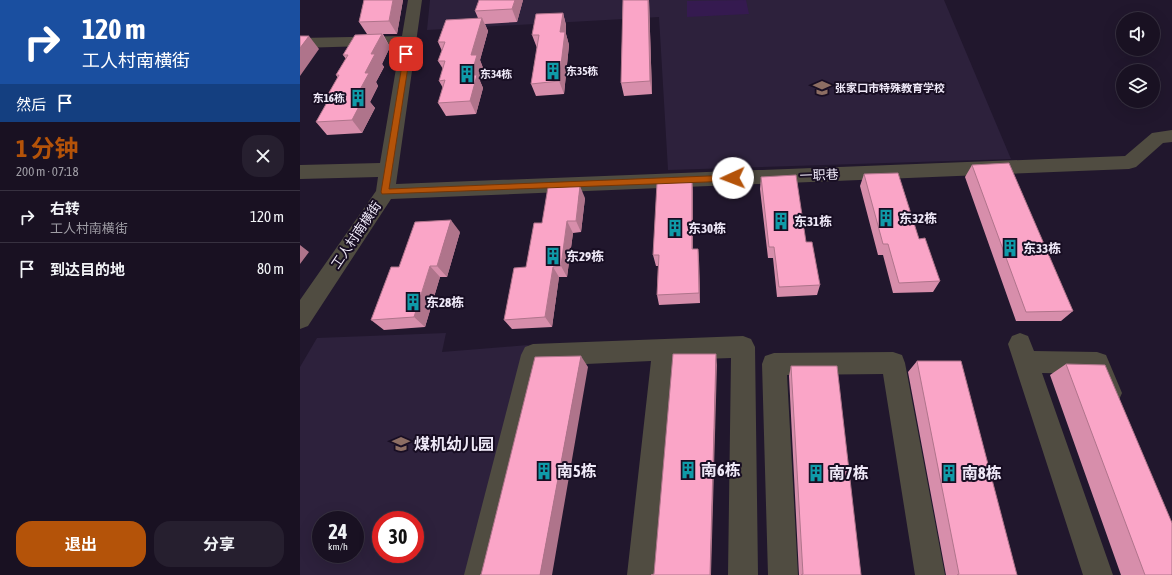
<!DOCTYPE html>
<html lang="zh">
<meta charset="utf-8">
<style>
body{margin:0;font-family:"Asap Condensed","Noto Sans SC",sans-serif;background:#261f2f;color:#f1f3f6;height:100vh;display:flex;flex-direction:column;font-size:15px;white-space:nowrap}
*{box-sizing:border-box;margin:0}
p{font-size:13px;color:#9f9da5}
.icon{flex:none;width:22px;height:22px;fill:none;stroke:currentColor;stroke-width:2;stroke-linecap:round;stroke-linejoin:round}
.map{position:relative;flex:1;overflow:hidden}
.drawer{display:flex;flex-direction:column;background:#191122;width:300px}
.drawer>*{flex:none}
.top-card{background:#1a4fa0;color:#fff;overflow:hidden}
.controls{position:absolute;left:816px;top:12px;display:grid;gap:8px}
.controls a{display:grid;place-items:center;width:44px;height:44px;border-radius:50%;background:#191122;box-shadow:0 4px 16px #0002,0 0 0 1px #373140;font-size:20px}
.speed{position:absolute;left:12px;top:511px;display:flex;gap:8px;font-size:20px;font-weight:700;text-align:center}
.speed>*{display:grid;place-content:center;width:52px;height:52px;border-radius:50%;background:#191122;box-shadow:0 4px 16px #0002,0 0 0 1px #373140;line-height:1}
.speed small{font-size:10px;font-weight:400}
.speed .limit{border:6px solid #d22;background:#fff;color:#111}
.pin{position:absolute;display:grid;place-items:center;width:34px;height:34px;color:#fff;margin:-17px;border-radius:8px;box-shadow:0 2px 6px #0006}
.me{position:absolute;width:44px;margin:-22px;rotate:268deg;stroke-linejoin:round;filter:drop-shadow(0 0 3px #0008)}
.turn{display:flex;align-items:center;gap:14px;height:84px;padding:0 16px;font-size:18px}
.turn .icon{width:52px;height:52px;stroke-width:2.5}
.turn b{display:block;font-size:28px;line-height:34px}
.then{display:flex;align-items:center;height:38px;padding:0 16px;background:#0003;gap:8px;font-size:15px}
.round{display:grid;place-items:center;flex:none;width:42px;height:42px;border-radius:16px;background:#261f2f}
.head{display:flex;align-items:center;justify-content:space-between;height:68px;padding:0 16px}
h1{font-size:24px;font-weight:700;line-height:30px;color:#b45309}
.button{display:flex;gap:8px;margin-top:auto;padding:8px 16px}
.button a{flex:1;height:46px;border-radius:16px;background:#b45309;color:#fff;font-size:16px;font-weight:700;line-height:46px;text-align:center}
.button a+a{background:#261f2f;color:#f1f3f6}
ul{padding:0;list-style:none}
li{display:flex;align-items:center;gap:12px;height:52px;padding:0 16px;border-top:1px solid #373140}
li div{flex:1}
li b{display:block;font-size:15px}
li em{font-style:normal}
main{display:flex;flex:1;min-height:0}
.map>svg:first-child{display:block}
.built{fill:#2d213c;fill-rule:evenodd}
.green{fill:#351a50}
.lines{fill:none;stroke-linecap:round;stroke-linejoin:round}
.minor{fill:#504c41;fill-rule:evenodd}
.wall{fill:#d78eab}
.shaded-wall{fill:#af748b}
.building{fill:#faa5c7;stroke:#af748b}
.route{fill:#b45309;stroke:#753606}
.labels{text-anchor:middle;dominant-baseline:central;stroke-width:4;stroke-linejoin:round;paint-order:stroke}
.far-poi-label{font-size:11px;font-weight:bold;fill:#efe9f8;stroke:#180e23;text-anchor:start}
.street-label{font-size:13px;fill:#efe9f8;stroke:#180e23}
.poi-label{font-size:13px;font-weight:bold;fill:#efe9f8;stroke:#180e23;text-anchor:start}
.near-poi-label{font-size:16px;font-weight:bold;fill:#efe9f8;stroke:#180e23;text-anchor:start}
</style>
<main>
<section class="drawer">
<div class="top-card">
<div class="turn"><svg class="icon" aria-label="right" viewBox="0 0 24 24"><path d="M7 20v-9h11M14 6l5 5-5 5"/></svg><div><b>120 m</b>工人村南横街</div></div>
<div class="then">然后<svg class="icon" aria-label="arrive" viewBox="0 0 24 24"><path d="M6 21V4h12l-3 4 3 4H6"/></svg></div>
</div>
<div class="head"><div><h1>1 分钟</h1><p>200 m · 07:18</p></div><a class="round"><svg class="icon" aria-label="close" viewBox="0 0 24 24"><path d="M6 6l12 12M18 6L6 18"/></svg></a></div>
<ul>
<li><svg class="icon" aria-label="right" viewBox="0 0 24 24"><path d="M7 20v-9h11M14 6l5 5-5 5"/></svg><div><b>右转</b><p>工人村南横街</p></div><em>120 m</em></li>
<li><svg class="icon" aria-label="arrive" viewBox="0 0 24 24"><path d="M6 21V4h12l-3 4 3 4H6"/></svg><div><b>到达目的地</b></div><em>80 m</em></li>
</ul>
<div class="button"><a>退出</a><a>分享</a></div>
</section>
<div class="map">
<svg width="872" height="575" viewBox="0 0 872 575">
<rect width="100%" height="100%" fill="#21172d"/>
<path class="built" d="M130,0H644L711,159L368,170L359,17L127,30Z
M146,333L142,352L228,345L166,575H0V367L17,338ZM21,520H55V554H21ZM81,520H115V554H81Z"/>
<path class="green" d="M446,0L449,14L387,17V1Z"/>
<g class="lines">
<path class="minor" d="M108,0H122L96,184L825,156L852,133L872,130V142L863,143L836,167L829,169L91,199L8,326L0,329V300L76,191L78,177L0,179V165L80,163L100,45L0,48V38L102,36Z
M720,333L728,336L734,351L797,352L806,355L822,393L818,402L809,405L800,402L789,374L742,373L813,575H783L708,344L712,336Z
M443,336L451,339L455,347L458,575H428L431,358L375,360L357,575H327L351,361L243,366L194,575H164L221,355L225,347L233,344Z
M593,352L602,355L605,363L645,575H615L583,374L487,375L498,575H468L462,364L465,356L474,353Z"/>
</g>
<path class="wall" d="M64,0H103L97,34H83L90,47L82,64L84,67L76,82L78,86L70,102L75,108L62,133L27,135L16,122L28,101L26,98L38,78L36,75L46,59L43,55L67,34L59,22Z
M223,0L217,22L185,24L188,31L180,60L183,68L180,81L183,88L176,114L146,116L138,103L143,88L139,81L143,69L138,61L142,51L138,42L178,18L175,11Z
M323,0H349L352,94L324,96L321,83Z
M263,13L266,25V34L269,45L264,94L236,96L231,84L237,48L232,35Z
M672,165L773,311L761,321H716L665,177Z
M564,174L619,239L640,281L633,292L593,293L583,255H578L560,186Z
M461,177L506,242L520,285L517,295L477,297L473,258H468L460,189Z
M392,182L393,194V249H398L399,260L400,303L359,305L357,295L358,266H356L353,255Z
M285,198L281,232L273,233L267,277H259L252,327L212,329L204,320L226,267L242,223Z
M160,232L147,277H140L125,327L84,330L71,320Z
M617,361L717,575H646L608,372Z
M766,364L872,575H821L750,375Z
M491,366L561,575H499L489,376Z"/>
<path class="shaded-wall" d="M93,0H103L97,34L89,21Z
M215,0H223L217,22L212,9Z
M348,0H349L352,94L350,81Z
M263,13L266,25V34L269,45L264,94L259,81L260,32Z
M182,18L188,31L180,60L183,68L180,81L183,88L176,114L170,101L171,55Z
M82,34L90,47L82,64L84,67L76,82L78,86L70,102L75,108L62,133L52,120L57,95L71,54Z
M9,36L19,49L0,76V48Z
M392,182L393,194V260L392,249Z
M280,186L285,198L281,232L276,221Z
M151,220L160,232L147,277L137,266Z
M267,221L273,233L267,277L261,266Z
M0,245L9,252L0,264Z
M398,249L399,260L400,303L399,293Z
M130,266L140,277L125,327L114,317Z
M253,267L259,277L252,327L245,317Z
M416,354L417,365L411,575H410Z
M281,356L288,367L252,575H240Z"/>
<path class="building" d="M64,0H93L89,21L59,22Z
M179,0H215L212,9L175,11Z
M323,0H348L350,81L321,83Z
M263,13L260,32H265L259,81L231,84L239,35H232L236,14Z
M182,18L171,55H177L171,75H177L170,101L138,103L145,80L139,81L145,61H138L145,42H138L146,20Z
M82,34L71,54H75L65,73H69L57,95H65L52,120L16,122L30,97L26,98L39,75H36L48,55H43L55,35Z
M0,36H9L0,48Z
M709,163L773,311L726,312L672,165Z
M598,173L619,239L625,238L640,281L599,283L588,244H583L564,174Z
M496,175L506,242H512L520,285L479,287L474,247H469L461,177Z
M392,182V249H398L399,293L357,295L359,255H353L357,183Z
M280,186L276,221H267L261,266L253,267L245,317L204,320L214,268L226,267L234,223H242L248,187Z
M151,220L137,266H130L114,317L71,320L91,267H99L115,222Z
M373,354H416L410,575H351L354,574Z
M281,356L240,575H180H181L235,357Z
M617,361H661L717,575H657L659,574Z
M766,364L805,365L872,523V575H845Z
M491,366H537L561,575H501L503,574Z"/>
<path class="route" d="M104,53L110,54L89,189L433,175L437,178L433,181L82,194L81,192Z"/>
<defs>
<g id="building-bare" transform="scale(1.38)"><path d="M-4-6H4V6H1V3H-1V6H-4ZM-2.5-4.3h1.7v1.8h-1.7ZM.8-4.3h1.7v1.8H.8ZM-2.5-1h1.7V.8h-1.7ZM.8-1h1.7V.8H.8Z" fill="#0f9aa8" stroke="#180e23" stroke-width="2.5" paint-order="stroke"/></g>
<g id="school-bare" transform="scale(1.38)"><path d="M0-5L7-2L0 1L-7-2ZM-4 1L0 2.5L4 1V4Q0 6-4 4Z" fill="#8d6e63" stroke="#180e23" stroke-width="2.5" paint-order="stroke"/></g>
</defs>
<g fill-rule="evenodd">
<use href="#building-bare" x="253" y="71"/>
<use href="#building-bare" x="167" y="74"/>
<use href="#school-bare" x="522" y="88"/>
<use href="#building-bare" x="58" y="98"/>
<use href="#building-bare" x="586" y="218"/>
<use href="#building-bare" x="481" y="221"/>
<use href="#building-bare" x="375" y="228"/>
<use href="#building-bare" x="710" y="248"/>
<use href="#building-bare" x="253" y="256"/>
<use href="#building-bare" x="113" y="302"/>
<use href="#school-bare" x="101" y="444"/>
<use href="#building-bare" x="388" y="470"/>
<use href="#building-bare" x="244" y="471"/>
<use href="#building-bare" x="516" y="473"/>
<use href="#building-bare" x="649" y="473"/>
</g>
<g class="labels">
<g class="far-poi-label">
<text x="266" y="71">东35栋</text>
<text x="180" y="74">东34栋</text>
<text x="535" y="88">张家口市特殊教育学校</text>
<text x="45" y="98" text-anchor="end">东16栋</text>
</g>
<g class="street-label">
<text transform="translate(519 175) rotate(-2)">一职巷</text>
<text transform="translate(56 235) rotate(-56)">工人村南横街</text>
</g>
<g class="poi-label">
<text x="599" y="218">东32栋</text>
<text x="494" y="221">东31栋</text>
<text x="388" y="228">东30栋</text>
<text x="723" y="248">东33栋</text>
<text x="266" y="256">东29栋</text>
<text x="126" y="302">东28栋</text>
</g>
<g class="near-poi-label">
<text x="114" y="444">煤机幼儿园</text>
<text x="401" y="470">南6栋</text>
<text x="257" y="471">南5栋</text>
<text x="529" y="473">南7栋</text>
<text x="662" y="473">南8栋</text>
</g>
</g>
</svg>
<div class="controls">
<a><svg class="icon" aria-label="sound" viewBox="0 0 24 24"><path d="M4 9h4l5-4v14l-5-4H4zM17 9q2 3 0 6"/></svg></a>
<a><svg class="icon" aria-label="layers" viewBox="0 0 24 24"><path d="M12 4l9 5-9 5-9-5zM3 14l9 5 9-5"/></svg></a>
</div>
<div class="speed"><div>24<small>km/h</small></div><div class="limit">30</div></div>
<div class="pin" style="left:106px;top:54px;background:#d93025"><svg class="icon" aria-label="arrive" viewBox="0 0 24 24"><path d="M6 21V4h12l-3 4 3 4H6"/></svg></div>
<svg class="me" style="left:433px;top:178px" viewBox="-20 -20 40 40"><circle r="19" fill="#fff"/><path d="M0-13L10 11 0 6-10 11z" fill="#b45309"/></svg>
</div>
</main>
